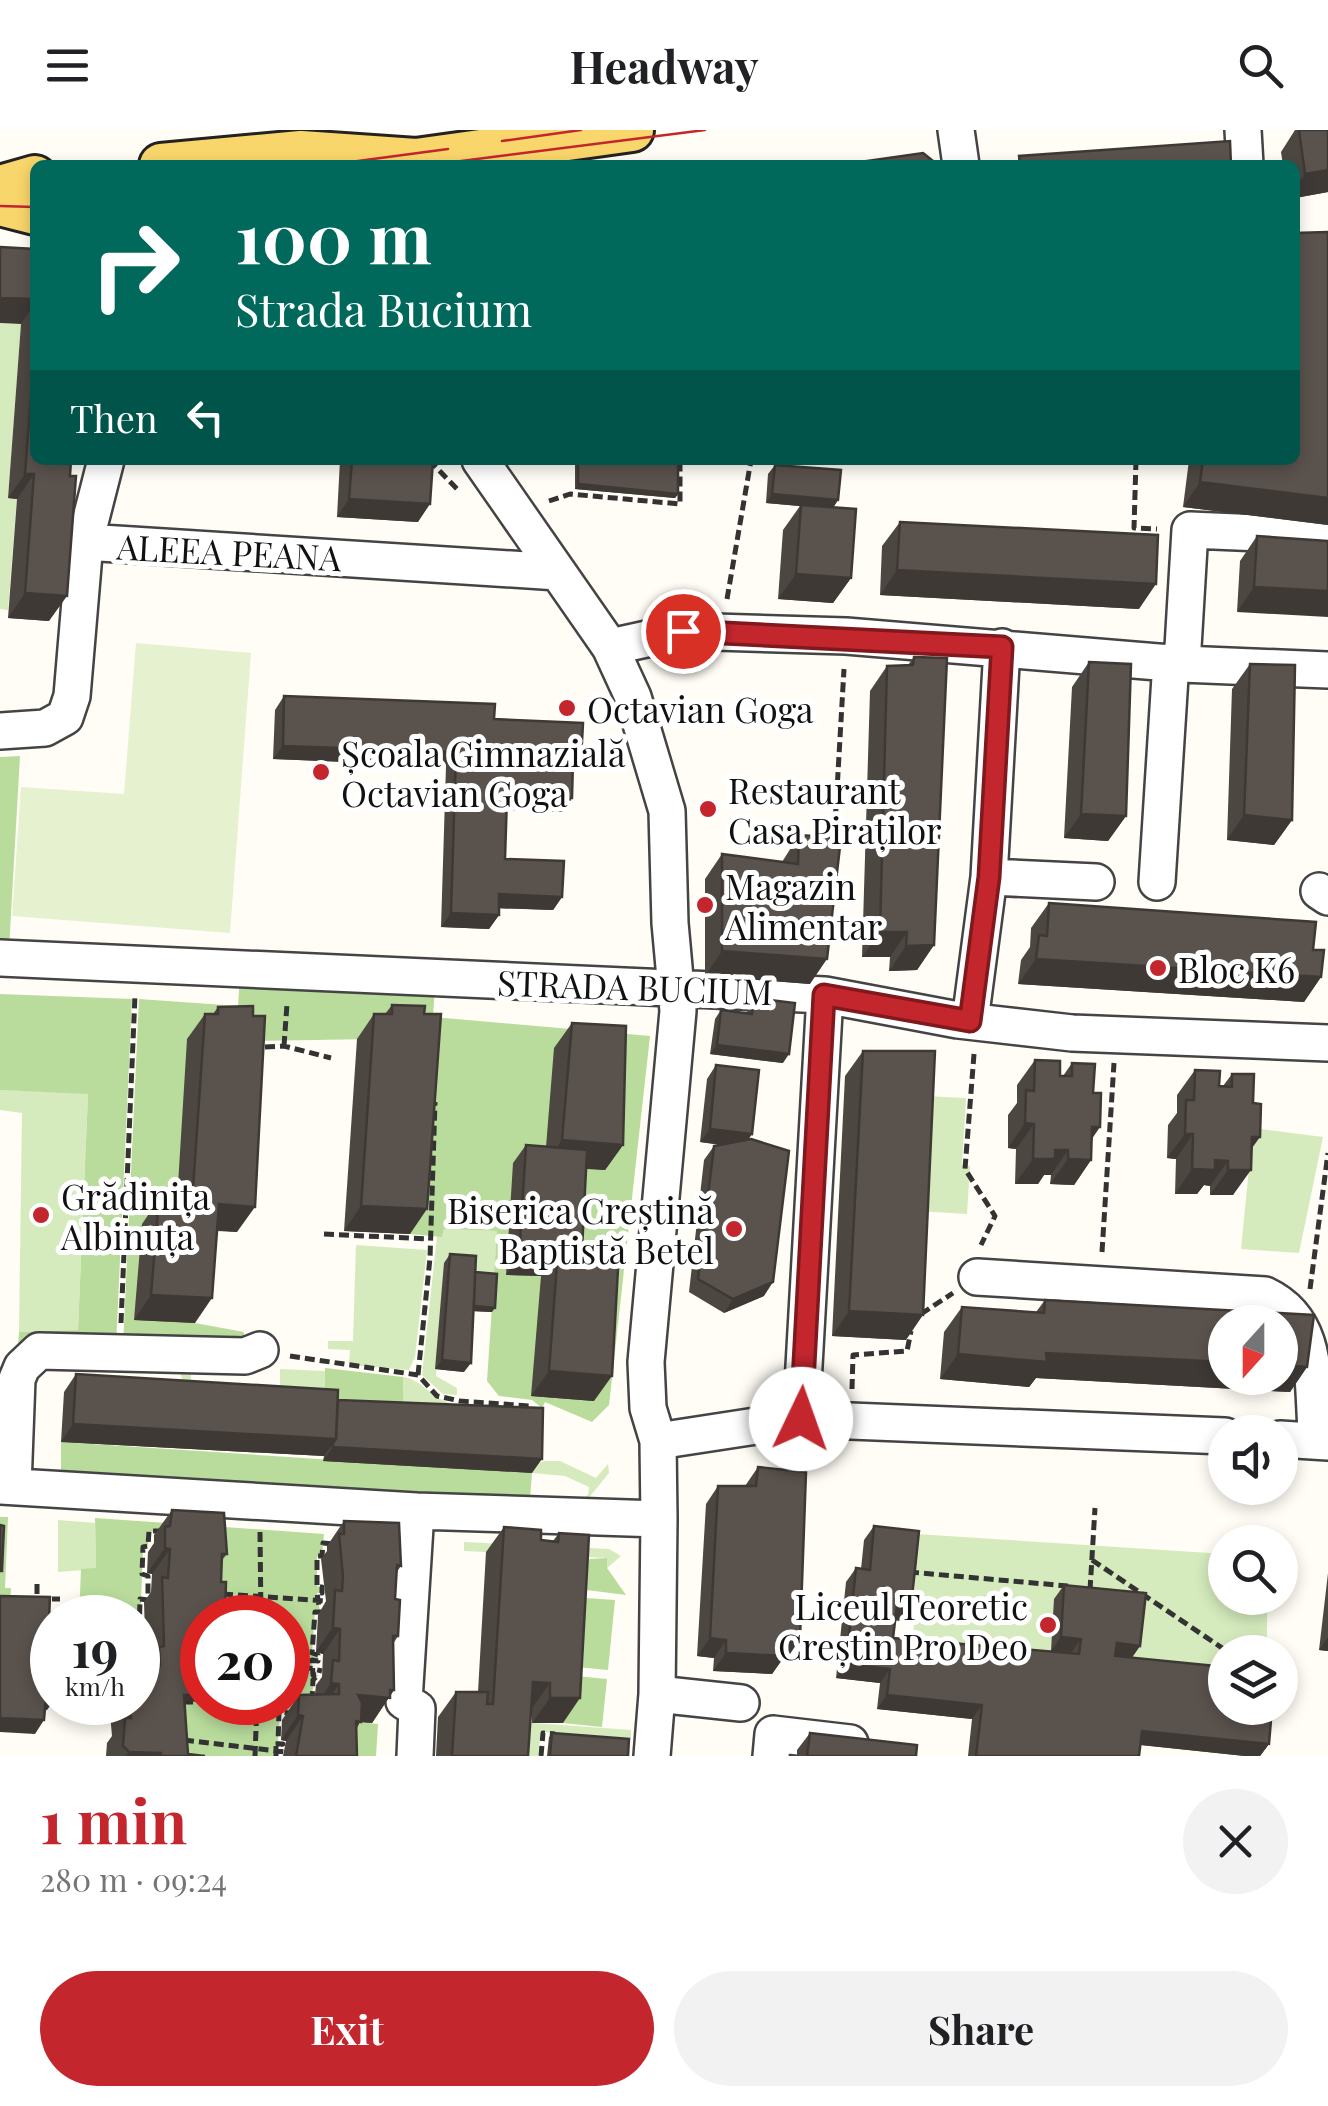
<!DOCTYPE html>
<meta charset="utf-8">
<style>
body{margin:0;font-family:"Playfair Display",serif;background:#f2f2f2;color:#202124;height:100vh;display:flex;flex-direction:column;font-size:38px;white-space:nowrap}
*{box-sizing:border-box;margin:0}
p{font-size:32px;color:#757577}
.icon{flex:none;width:55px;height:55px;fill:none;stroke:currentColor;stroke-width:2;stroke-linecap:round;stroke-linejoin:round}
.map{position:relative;height:1626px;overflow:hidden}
.side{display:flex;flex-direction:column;background:#fff;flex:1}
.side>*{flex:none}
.banner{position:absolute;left:30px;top:30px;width:1270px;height:305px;border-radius:15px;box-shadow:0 5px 15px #0003;background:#00695c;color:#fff;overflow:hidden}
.needle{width:65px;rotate:201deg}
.fabs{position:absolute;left:1208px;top:1175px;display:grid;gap:20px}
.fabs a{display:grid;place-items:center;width:90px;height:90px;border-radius:50%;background:#fff;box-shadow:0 5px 15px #0003;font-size:50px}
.speed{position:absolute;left:30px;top:1465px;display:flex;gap:20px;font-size:50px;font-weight:700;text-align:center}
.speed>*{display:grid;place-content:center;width:130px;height:130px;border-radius:50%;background:#fff;box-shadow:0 5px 15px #0003;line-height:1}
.speed small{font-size:25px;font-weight:400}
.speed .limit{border:15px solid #d22;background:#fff;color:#111}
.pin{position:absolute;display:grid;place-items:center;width:85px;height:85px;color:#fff;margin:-42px;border:5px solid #fff;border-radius:50%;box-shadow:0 2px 10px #0007}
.me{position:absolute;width:110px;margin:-55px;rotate:3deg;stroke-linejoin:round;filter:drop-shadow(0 0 8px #0008)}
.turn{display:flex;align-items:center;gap:35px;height:210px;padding:0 40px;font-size:45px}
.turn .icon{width:130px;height:130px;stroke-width:2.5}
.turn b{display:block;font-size:70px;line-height:85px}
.then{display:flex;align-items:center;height:95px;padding:0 40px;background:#0003;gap:20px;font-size:38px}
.round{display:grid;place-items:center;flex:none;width:105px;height:105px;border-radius:52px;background:#f2f2f2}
.headline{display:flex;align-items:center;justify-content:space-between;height:170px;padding:0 40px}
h1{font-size:60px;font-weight:700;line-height:75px;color:#c4262e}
.primary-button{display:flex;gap:20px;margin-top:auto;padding:20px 40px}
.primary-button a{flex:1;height:115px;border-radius:60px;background:#c4262e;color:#fff;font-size:40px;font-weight:700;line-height:115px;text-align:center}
.primary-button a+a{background:#f2f2f2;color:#202124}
header{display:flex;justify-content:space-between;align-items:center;height:130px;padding:0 40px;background:#fff;font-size:45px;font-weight:700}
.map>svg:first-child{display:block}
.green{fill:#d5ebbd}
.forest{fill:#b9dc9c}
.pitch{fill:#e6f2cf}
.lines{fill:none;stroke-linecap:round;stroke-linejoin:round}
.minor-casing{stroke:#444;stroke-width:40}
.major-casing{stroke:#222;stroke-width:48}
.path{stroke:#333;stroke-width:5;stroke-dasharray:10 5;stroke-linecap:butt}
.minor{stroke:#fff;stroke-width:35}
.major{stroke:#f9d66b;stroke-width:42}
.tram{stroke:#c4262e;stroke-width:2.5}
.wall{fill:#4d4742}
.shaded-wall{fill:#3f3936}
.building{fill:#5a524d;stroke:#3f3936;stroke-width:2.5}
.route-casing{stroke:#7f191e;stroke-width:25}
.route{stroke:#c4262e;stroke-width:18}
.poi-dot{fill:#c4262e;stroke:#fff;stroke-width:4}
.labels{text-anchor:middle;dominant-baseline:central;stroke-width:10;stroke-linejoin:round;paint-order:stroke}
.street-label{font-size:35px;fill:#111;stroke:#fff}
.poi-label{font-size:35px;fill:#111;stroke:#fff;text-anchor:start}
</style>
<header><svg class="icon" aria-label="menu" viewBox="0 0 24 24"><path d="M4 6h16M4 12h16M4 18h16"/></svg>Headway<svg class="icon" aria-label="search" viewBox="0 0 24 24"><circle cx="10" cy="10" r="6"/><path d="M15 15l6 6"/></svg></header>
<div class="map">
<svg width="1328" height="1626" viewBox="0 0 1328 1626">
<rect width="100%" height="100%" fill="#fffdf5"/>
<path class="green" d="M0,193L21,194L8,368L17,369L8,480L0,479Z
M0,960L88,963L78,1200L19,1202L22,983L0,980Z
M924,966L966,968L962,1035L970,1036L967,1084L918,1081Z
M1253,998L1323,1007L1299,1123L1241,1119Z
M444,1099L497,1101L494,1149L441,1174L436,1246L457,1258V1265L443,1264L422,1245L437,1106H442Z
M356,1115L427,1120L415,1227L409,1240L349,1235L350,1220L328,1219V1211H353Z
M191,1226V1253L280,1258V1239L325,1241L326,1278L183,1253L176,1227Z
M403,1247C423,1250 432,1270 454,1274L451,1289L404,1287Z
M545,1331H560L596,1348L608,1334L609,1343L587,1370L578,1371L588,1365L589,1357L565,1346L532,1343V1335Z
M58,1390L95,1393L96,1439L58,1442Z
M916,1404L1225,1424V1468H1267V1522H1225V1552L1071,1523L913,1525Z
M464,1412L609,1419L621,1426L607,1438V1428L464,1421Z
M516,1577L532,1578L533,1593L631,1600V1608L541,1602L538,1626H512Z"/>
<path class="forest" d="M20,626L9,819H0V627Z
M240,846L435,855L433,887L650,906L609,1275L592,1292L545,1272L542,1278L532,1270L499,1266L487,1251L497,1101L444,1099L442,1107L410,1104L374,909L248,911L135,1190L195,1193L244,1202L243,1220L123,1217L139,869L238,876Z
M0,864L132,869L116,1216H18L19,1202L78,1200L88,964L0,960Z
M325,1238L403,1247L404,1287L325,1284Z
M61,1312L532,1343L530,1369L61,1342Z
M0,1387H8L5,1458H11L10,1479H0Z
M95,1388L324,1404L322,1426L317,1427V1456L322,1457V1463H317L320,1482H315L312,1523L318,1525V1531H312L313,1545H318C313,1556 307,1572 316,1585L280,1583L278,1613L283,1614L276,1617V1626H173L175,1572H288V1488L210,1487L165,1402H149L148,1416L143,1418L138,1552V1488H79L81,1439L96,1438Z
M607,1428V1438L626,1465L571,1458L572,1430Z
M570,1467L615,1470L608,1540L566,1536Z
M566,1545L607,1549L602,1597L563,1593Z
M341,1590L378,1594L376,1626H343Z"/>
<path class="pitch" d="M136,513L251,523L230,803L12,786L21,657L124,664Z"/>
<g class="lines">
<g class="minor-casing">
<path id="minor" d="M956,0L961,35
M1243,0L1245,35
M480,330L610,517L633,567L667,681L670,793L678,881L646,1232L648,1278L658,1311L659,1389L657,1564L652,1626
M85,412L558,442
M610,517L683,501L846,506L1182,534L1328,540
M1182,534L1190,400L1328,406
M0,601L45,598L65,587L72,566L85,412L106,330
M989,747L1096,752
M1157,752L1171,531
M1319,761L1328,767
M0,828L825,865L958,890L1072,903L1328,913
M970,891L989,747L1002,517
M977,1147L1265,1165C1322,1192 1311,1254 1317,1311
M801,1289L825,865
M1280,1309L1328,1312
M658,1311L801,1289L1225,1306
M0,1356L416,1381L659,1389
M13,1356L17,1249L22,1237L39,1221L245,1226L260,1220
M657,1564L741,1573
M415,1626L417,1579L404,1571L416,1381
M771,1626L773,1604L850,1613"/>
</g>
<g class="major-casing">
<path id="major" d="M161,35L301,22L416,30L632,0
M0,57L35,47
M0,74L35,83"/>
</g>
<path class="path" d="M429,330L458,360
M1136,330L1134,398L1157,399
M549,371L570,364L680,374V330
M727,469L751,330
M834,712L844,539
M284,916L287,874
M265,917L284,916L331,928
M974,924L965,1039L995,1086L981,1115
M324,1104L429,1109
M1102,1122L1114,933
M1310,1159L1328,1023
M921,1184L953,1163
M121,1193L135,865
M290,1226L418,1245L437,1266L460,1271L530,1276
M418,1245L430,1128L435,972
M852,1259L853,1225L907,1221L911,1201
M260,1402L261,1488
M1092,1430L1228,1522
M909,1442L1068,1456
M37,1454V1469H60
M1090,1460L1095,1378
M223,1464L326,1471
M288,1533L322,1541
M141,1539L145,1511L139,1510L140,1469L148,1470V1446L142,1444L143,1417L148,1416L149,1401H160
M312,1571L313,1550L318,1545H313L312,1530L318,1531V1525L312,1523L315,1482H320L317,1463H322V1457H317V1426H322L323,1413L333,1414
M183,1572H206
M184,1610L285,1622
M255,1626L257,1572
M276,1626V1616L283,1614H278L279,1582L289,1583
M541,1626L543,1603L555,1604"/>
<use href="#minor" class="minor"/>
<use href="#major" class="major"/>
<path class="tram" d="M502,11L581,0
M328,35L448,19
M430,35L705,0
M0,76L35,77"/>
</g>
<path class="wall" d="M1295,0H1328V62L1295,68V35H1283L1281,22Z
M35,119V330L49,491L8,488L17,369L8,368L21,194Z
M340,330H433L418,392L337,387Z
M575,330H678V364L675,368L575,359Z
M1189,330H1295L1328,395L1183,377Z
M775,335L838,370L833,378L851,448L833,473L778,469L783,400L800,376L766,373L768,344Z
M900,392L1139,479L880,465L882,416Z
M1257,406L1328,411L1237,482L1240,431Z
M914,527L934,815L917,840L889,841L890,827H862L870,561L887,536L908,535Z
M1089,532L1126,686L1108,711L1064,708L1072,557Z
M1250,534L1292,690L1274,715L1227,710L1232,559Z
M284,566L494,589L581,631L573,642L572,668L563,682L506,680L505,729L562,767L553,780L499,778V785L489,799L441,797L446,636L273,629L275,580Z
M799,705L810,854L705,846V749L722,724L782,732Z
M1049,773L1313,820L1321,847L1304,872L1018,854L1021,830L1030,817L1031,798Z
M754,868L783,933L710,924L715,889L721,880L747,883V877Z
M392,875L410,1104L344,1101L357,909L374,884H385Z
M218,877L237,1102L217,1101L195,1193L134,1190L142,1094L159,1069L177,1071L187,909L205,884H213Z
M572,893L623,1015L605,1040L586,1039L582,1120L594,1271L531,1266L541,1146L506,1145L513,1033L526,1015L546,1017L554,918Z
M863,921L906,1210L832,1206L845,946Z
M1035,930L1060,946H1063L1072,933L1092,1009L1091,1030L1074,1055L1050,1054L1051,1045H1044L1038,1054H1015L1016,1019L1008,1018V985L1017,973V955Z
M716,935L752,1004L748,1010L764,1166L724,1183L689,1162L704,1030L714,1016L720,1015L700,1012L707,949Z
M1195,940L1219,956H1223L1232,944L1251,1019L1233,1065H1210V1056L1204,1055L1197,1064H1175L1176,1029L1167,1028L1168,995L1177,983V965Z
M450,1124L475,1143L492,1182L473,1181L464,1242L435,1239L444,1133Z
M1045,1170L1307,1237L1290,1262L1036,1248L1029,1257L940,1249L944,1202L962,1177L1036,1182Z
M76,1244L338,1270L532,1343L323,1331L324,1326L61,1312L64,1262Z
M758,1337L788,1527H784L772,1544L713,1541L714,1528L697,1526L706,1374L718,1356H745Z
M172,1380L227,1424L222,1430L202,1488V1572L186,1571L185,1573L188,1624L205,1626H106L107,1613L112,1606L109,1572H138L146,1536L144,1472L151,1462L152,1444L147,1443L148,1422L154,1413V1405Z
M344,1391L401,1436L396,1443L395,1469L398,1506L393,1514L394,1560L372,1593L360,1592L357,1598V1626H283L286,1611L281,1610L282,1590L299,1565L315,1564L316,1555L322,1547L323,1524L316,1522L318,1485L326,1471L321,1429L327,1421V1416Z
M874,1396L901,1491L895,1490L893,1508L1051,1521L1054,1469L1064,1455L1140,1516L1132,1527L1269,1614L1260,1626H1245L1140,1615L1139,1626H968L972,1589L877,1579L880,1553L836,1548L846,1452L856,1438L861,1439L864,1410Z
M504,1397L541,1410L553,1411L559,1403L563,1593H532V1578L528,1626H436L438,1587L456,1562H478L486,1422Z
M1328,1443V1521L1319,1520Z
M552,1603L628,1626H547L549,1607Z
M810,1603L916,1626H797V1620Z"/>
<path class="shaded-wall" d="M1328,40V62L1295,68V58L1305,44Z
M0,168L35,169V174L21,194L0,193Z
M25,344H34L17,369L8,368Z
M1200,352L1328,368V395L1183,377Z
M578,354L678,364L675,368L575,359Z
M772,364L838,370L832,379L766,373Z
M349,369L430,374L418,392L337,387Z
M897,440L1156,454L1139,479L880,465Z
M796,444L851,448L833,473L778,469Z
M1254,457L1328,461V487L1237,482Z
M25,463L67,466L49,491L8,488Z
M283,616L456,622L446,636L273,629Z
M507,666L572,668L563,682L497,679Z
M1081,684L1126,686L1108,711L1064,708Z
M1244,685L1292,690L1274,715L1227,710Z
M499,764L562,767L553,780L490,778Z
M451,783L499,785L489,799L441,797Z
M880,802H907L890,827H862Z
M934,815L917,840L889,841L906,816Z
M722,821L827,829L810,854L705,846Z
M1036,829L1321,847L1304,872L1018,854Z
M717,915L789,924L783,933L710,924Z
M1025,993L1034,994L1016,1019L1008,1018Z
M1092,997H1100L1083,1022Z
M710,999L752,1004L742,1017L700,1012Z
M1185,1004H1193L1176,1029L1167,1028Z
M1252,1007H1260L1242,1032Z
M562,1010L623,1015L605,1040L545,1035Z
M1055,1020H1068L1051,1045H1044L1038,1054H1015L1033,1029Z
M1068,1029L1091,1030L1074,1055L1050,1054Z
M1215,1030L1228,1031L1210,1056L1204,1055L1197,1064H1175L1192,1039Z
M1228,1040H1251L1233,1065H1210Z
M219,1074L255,1077L237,1102L202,1099Z
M361,1076L427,1079L410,1104L344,1101Z
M519,1128H553L541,1146L506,1145Z
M773,1152L764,1166L724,1183L733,1169Z
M151,1165L212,1168L195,1193L134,1190Z
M473,1176L495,1178L492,1182L469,1181Z
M849,1181L923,1185L906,1210L832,1206Z
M1046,1223L1225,1232V1248H1280V1235L1307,1237L1290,1262L1036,1248L1029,1257L940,1249L958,1224Z
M442,1230L471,1233L464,1242L435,1239Z
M549,1241L612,1246L594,1271L531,1266Z
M73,1294L336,1309L324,1326L61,1312Z
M333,1317L542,1329L532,1343L323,1331Z
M165,1418L170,1419L152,1444L147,1443Z
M897,1475L911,1477L901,1491L887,1489Z
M333,1497L340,1499L323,1524L316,1522Z
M1061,1507L1081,1509L1071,1523L1051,1521Z
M1328,1507V1521L1319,1520Z
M710,1508L726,1510L714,1528L697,1526Z
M785,1508L800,1509L788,1527H784L772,1544L713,1541L726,1523Z
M1117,1513L1140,1516L1131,1529L1107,1527Z
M846,1534L890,1539L880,1553L836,1548Z
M190,1546H202V1572L186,1571L173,1590Z
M533,1552L550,1553L532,1578Z
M331,1553L339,1554L322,1579L314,1578Z
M394,1560L372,1593L360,1592L344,1616L358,1565Z
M887,1565L982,1575L972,1589L877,1579Z
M46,1566H52L53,1572L47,1580H36Z
M550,1568H580L563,1593H532Z
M298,1585L303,1586L286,1611L281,1610Z
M0,1588L44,1590L35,1604L0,1602Z
M1142,1601L1269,1614L1260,1626H1245L1132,1614Z
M129,1622L161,1623L159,1626H126Z"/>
<path class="building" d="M1299,0H1328V40L1305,44Z
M1230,11L1231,35H1020L1019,26Z
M923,23L938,35H839Z
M1328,102V368L1200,352L1203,330H1295V103Z
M0,117L35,119V169L0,168Z
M35,211V330H71L70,346H76L67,466L25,463L34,344H25Z
M352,330H433L430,374L349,369Z
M578,330H678V364L578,354Z
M775,335L841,340L838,370L772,364Z
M801,375L856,379L851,448L796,444Z
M900,392L1158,405L1156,454L897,440Z
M1257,406L1328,411V461L1254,457Z
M914,527L947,528L934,815L906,816L907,802H880L887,536L913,535Z
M1089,532L1131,534L1126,686L1081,684Z
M1250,534L1295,535L1292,690L1244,685Z
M284,566L495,574L494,589L583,593L581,631H573L572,668L507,666L505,729L564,731L562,767L499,764V785L451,783L456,622L283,616Z
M799,705L841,708L827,829L722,821V724L798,734Z
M1049,773L1316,792L1313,820H1324L1321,847L1036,829L1039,805L1047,806Z
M754,868L795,873L789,924L717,915L721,880L752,884Z
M392,875L425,876L424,884H441L427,1079L361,1076L374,884H392Z
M253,876V886H265L255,1077L219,1074L212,1168L151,1165L159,1069L192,1073L205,884H218V877Z
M572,893L626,896L623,1015L562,1010Z
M863,921H935L923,1185L849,1181Z
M1035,930L1060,931V946H1072V933L1095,934L1093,963H1101L1100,997H1092L1091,1030L1068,1029V1020H1055V1029H1033L1034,994L1025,993L1026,960L1034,961Z
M716,935L759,940L752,1004L710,999Z
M1195,940L1220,941L1219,956L1232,957V944H1254L1253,973L1261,974L1260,1007H1252L1251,1040H1228V1031L1215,1030V1040L1192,1039L1193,1004H1185L1186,970H1194Z
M751,1009L789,1021L773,1152L733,1169L698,1149L714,1016Z
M526,1015L587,1020L582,1120H558L553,1128H519Z
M558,1120L619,1121L612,1246L549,1241Z
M450,1124L476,1126L471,1233L442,1230Z
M475,1142L497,1144L495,1178L474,1176Z
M1045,1170L1314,1185L1307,1237L1280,1235V1192H1225V1232L1046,1223L1047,1232L958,1224L962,1177L1044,1183Z
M76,1244L338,1260L336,1309L73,1294Z
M338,1270L543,1278L542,1329L333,1317V1313L336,1309Z
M758,1337L806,1342L800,1509L785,1508L784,1526L726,1523V1510L710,1508L718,1356H756Z
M172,1380L224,1383L227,1424H222L221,1452H226L225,1488H202V1546H190L191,1565H184L188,1624L205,1626H161V1623L129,1622L123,1616L125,1588H131L129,1572H138V1535L160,1536L159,1517L164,1516L162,1447L168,1448L170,1419L165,1418V1397L170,1396Z
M344,1391L399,1393L401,1436L397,1435L395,1469L400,1470L398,1506H393L394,1560H390V1568L358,1565L362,1573L361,1592L356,1591L357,1626H296L303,1586L298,1585L299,1565L339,1564V1554L331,1553L333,1530L339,1531L340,1499L333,1497L335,1460L342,1461L343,1446L339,1404H344Z
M0,1395L4,1396L2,1441H0Z
M874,1396L919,1401L911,1477L897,1475L893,1508L1079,1524L1081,1509L1061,1507L1064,1455L1146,1463L1140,1516L1117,1513L1115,1526L1225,1537V1578H1272L1269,1614L1142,1601L1139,1626H976L982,1575L887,1565L890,1539L846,1534L856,1438L870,1440Z
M504,1397L541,1400V1410L558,1412L559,1403L589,1405L580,1568H550V1553L533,1552L528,1626H452L456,1562H488L487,1574H493Z
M0,1466L50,1467L46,1558L52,1559V1566H46L44,1590L0,1588Z
M552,1603L629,1609L628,1626H550Z
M810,1603L917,1615L916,1626H807Z"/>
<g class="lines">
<g class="route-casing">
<path id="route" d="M683,501L1002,517L989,747L970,891L824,865L801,1289"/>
</g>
<use href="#route" class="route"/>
</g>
<g class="poi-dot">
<circle cx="567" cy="578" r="10"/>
<circle cx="321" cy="642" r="10"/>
<circle cx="708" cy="679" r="10"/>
<circle cx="705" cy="775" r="10"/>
<circle cx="1158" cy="838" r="10"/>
<circle cx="41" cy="1085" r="10"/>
<circle cx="734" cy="1099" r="10"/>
<circle cx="1048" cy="1495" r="10"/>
</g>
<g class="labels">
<g class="street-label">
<text transform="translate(229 421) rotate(3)">ALEEA PEANA</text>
<text transform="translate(635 856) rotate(2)">STRADA BUCIUM</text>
</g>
<g class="poi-label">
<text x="587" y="578">Octavian Goga</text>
<text x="341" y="622">Școala Gimnazială<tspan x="341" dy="40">Octavian Goga</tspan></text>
<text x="728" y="659">Restaurant<tspan x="728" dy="40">Casa Piraților</tspan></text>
<text x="725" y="755">Magazin<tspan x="725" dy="40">Alimentar</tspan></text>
<text x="1178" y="838">Bloc K6</text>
<text x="61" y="1065">Grădinița<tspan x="61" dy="40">Albinuța</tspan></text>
<text x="714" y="1079" text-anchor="end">Biserica Creștină<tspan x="714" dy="40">Baptistă Betel</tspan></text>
<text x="1028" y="1475" text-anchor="end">Liceul Teoretic<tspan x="1028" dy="40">Creștin Pro Deo</tspan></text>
</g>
</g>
</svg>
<div class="fabs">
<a><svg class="needle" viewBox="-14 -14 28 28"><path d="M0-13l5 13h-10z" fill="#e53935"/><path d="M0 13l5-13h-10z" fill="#757577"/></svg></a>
<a><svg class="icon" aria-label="sound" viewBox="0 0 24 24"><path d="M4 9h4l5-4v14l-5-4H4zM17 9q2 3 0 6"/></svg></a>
<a><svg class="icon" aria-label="search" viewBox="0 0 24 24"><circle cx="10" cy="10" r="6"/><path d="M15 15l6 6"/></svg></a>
<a><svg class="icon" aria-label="layers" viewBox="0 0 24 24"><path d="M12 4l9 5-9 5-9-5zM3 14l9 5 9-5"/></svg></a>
</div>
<div class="speed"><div>19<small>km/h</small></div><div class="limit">20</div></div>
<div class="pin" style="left:683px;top:501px;background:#d93025"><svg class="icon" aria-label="arrive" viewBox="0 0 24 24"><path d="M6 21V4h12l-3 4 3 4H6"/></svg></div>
<svg class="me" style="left:801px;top:1289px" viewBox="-20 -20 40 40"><circle r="19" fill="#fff"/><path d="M0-13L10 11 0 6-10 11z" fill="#c4262e"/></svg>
<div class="banner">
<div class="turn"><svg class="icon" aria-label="right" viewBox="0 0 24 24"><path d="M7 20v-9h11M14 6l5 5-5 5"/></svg><div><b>100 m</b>Strada Bucium</div></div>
<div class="then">Then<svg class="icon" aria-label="left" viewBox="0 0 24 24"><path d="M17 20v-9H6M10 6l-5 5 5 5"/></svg></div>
</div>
</div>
<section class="side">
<div class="headline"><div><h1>1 min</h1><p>280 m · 09:24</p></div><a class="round"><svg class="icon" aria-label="close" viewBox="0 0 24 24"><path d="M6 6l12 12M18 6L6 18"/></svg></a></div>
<div class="primary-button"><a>Exit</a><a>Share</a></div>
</section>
